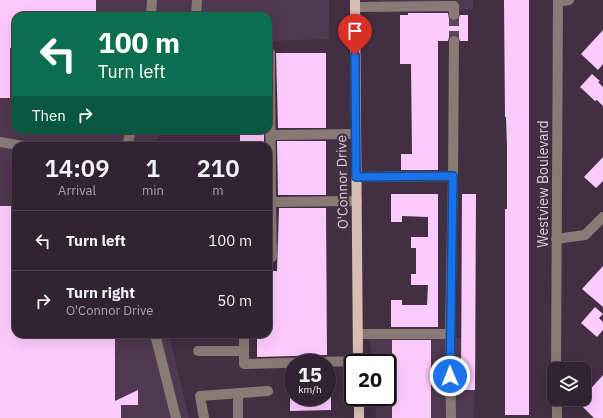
<!DOCTYPE html>
<style>
body{margin:0;font-family:"IBM Plex Sans",sans-serif;background:#3d2f3e;color:#f1f3f6;height:100vh;display:flex;flex-direction:column;font-size:15px;white-space:nowrap}
*{box-sizing:border-box;margin:0}
p{font-size:13px;color:#a8a4ac}
.icon{flex:none;width:22px;height:22px;fill:none;stroke:currentColor;stroke-width:2;stroke-linecap:round;stroke-linejoin:round}
.map{position:relative;flex:1;overflow:hidden}
.details{position:absolute;left:12px;top:142px;width:260px;height:196px;display:flex;flex-direction:column;background:#322332;border-radius:12px;box-shadow:0 4px 16px #0002,0 0 0 1px #4d404d}
.details>*{flex:none}
.guide{position:absolute;left:12px;top:12px;width:260px;height:122px;border-radius:12px;box-shadow:0 4px 16px #0002,0 0 0 1px #4d404d;background:#0b6e4f;color:#fff;overflow:hidden}
.tools{position:absolute;left:547px;top:362px;display:grid;gap:8px}
.tools a{display:grid;place-items:center;width:44px;height:44px;border-radius:8px;background:#322332;box-shadow:0 4px 16px #0002,0 0 0 1px #4d404d;font-size:20px}
.speed{position:absolute;left:284px;top:354px;display:flex;gap:8px;font-size:20px;font-weight:700;text-align:center}
.speed>*{display:grid;place-content:center;width:52px;height:52px;border-radius:50%;background:#322332;box-shadow:0 4px 16px #0002,0 0 0 1px #4d404d;line-height:1}
.speed small{font-size:10px;font-weight:400}
.speed .limit{border:2px solid #111;border-radius:6px;background:#fff;color:#111}
.pin{position:absolute;display:grid;place-items:center;width:34px;height:34px;color:#fff;margin:-41px -17px;border-radius:50% 50% 50% 0;rotate:-45deg;box-shadow:0 0 4px #0007}
.pin .icon{rotate:45deg}
.me{position:absolute;width:44px;margin:-22px;rotate:359deg;stroke-linejoin:round;filter:drop-shadow(0 0 3px #0008)}
.turn{display:flex;align-items:center;gap:14px;height:84px;padding:0 20px;font-size:18px}
.turn .icon{width:52px;height:52px;stroke-width:2.5}
.turn b{display:block;font-size:28px;line-height:34px}
.then{display:flex;align-items:center;height:38px;padding:0 20px;background:#0003;gap:8px;font-size:15px}
.eta{display:flex;justify-content:space-evenly;align-items:center;height:68px;text-align:center}
.eta b{font-size:24px;font-weight:600;line-height:28px}
ul{padding:0;list-style:none}
li{display:flex;align-items:center;gap:12px;height:60px;padding:0 20px;border-top:1px solid #4d404d}
li div{flex:1}
li b{display:block;font-size:15px}
li em{font-style:normal}
.map>svg:first-child{display:block}
.built{fill:#4f3850}
.building{fill:#fdcafe}
.lines{fill:none;stroke-linecap:round;stroke-linejoin:round}
.minor-tunnel{stroke:#594759;stroke-width:10;stroke-dasharray:10 5;stroke-linecap:butt}
.minor{stroke:#887a75;stroke-width:10}
.major{stroke:#d8bdb2;stroke-width:10}
.route-casing{stroke:#114b97;stroke-width:10}
.route{stroke:#1a73e8;stroke-width:7}
.labels{text-anchor:middle;dominant-baseline:central;stroke-width:4;stroke-linejoin:round;paint-order:stroke}
.street-label{font-size:14px;fill:#dacfda;stroke:#422f42}
</style>
<div class="map">
<svg width="603" height="418" viewBox="0 0 603 418">
<rect width="100%" height="100%" fill="#422f42"/>
<path class="built" d="M0,0H329V39L268,41V16H16V130H162L153,146H16V334H169L189,418H0Z
M377,0H473V10L376,13Z
M370,338H477L474,418H376L374,397H387V363H372Z"/>
<path class="building" d="M0,0H96V16H16V48H10V98H0Z
M504,0H529V415H505V209H507V146L506,117H505Z
M408,13H448L449,19L454,21L458,20L460,15H468V41H460L458,36L454,35L449,37L448,41H438V170H401V154H412L411,64H400V15H408Z
M603,30V64L598,70L581,54Z
M276,53H326V128H278Z
M592,74L600,81L598,82L603,87V106L597,100L595,101L580,87Z
M240,130H264V146H240Z
M277,141H326V195H278Z
M603,157V181L596,188L584,177Z
M391,194H438V327H391V300H402V305H427L428,285H411V274H416V248H411V237H428V217L402,216V222H391Z
M462,194H476L475,390H461Z
M0,206H16V334H115V401L138,390V405H121V418H0Z
M279,208H326L327,355L257,357V334H268V271H277Z
M603,266V307L582,289Z
M595,307L603,314L599,318L603,322V330L597,337L581,323Z
M392,340H431V418H392Z
M603,375V418H594L582,406L589,398L585,395Z
M290,397H331V410L290,411Z"/>
<g class="lines">
<path class="minor-tunnel" d="M454,41V15"/>
<path class="minor" d="M558,2L569,0
M355,7L454,6V15
M151,16L152,0
M196,16L197,0
M268,53H270L271,202L357,201
M270,135L356,134
M0,142L24,146
M127,146L131,130
M453,176L454,41
M356,177L453,176L450,334
M271,202L272,257
M556,239L585,235L603,217
M155,334L176,418
M244,334V364L358,361
M358,334H450L451,418
M198,351H244
M556,369L558,0
M238,393V418
M557,399V418
M204,418L200,396L268,391"/>
<path class="major" d="M355,0L358,363
M359,397V418"/>
</g>
<g class="lines">
<g class="route-casing">
<path id="route" d="M355,55L356,177L453,176L450,376"/>
</g>
<use href="#route" class="route"/>
</g>
<g class="labels">
<g class="street-label">
<text transform="translate(342 182) rotate(-91)">O'Connor Drive</text>
<text transform="translate(543 184) rotate(-90)">Westview Boulevard</text>
</g>
</g>
</svg>
<div class="tools">
<a><svg class="icon" aria-label="layers" viewBox="0 0 24 24"><path d="M12 4l9 5-9 5-9-5zM3 14l9 5 9-5"/></svg></a>
</div>
<div class="speed"><div>15<small>km/h</small></div><div class="limit">20</div></div>
<div class="pin" style="left:355px;top:55px;background:#d93025"><svg class="icon" aria-label="arrive" viewBox="0 0 24 24"><path d="M6 21V4h12l-3 4 3 4H6"/></svg></div>
<svg class="me" style="left:450px;top:376px" viewBox="-20 -20 40 40"><circle r="17" fill="#1a73e8" stroke="#fff" stroke-width="3"/><path d="M0-11L8 9 0 5-8 9z" fill="#fff"/></svg>
<div class="guide">
<div class="turn"><svg class="icon" aria-label="left" viewBox="0 0 24 24"><path d="M17 20v-9H6M10 6l-5 5 5 5"/></svg><div><b>100 m</b>Turn left</div></div>
<div class="then">Then<svg class="icon" aria-label="right" viewBox="0 0 24 24"><path d="M7 20v-9h11M14 6l5 5-5 5"/></svg></div>
</div>
<section class="details">
<div class="eta">
<div><b>14:09</b><p>Arrival</p></div>
<div><b>1</b><p>min</p></div>
<div><b>210</b><p>m</p></div>
</div>
<ul>
<li><svg class="icon" aria-label="left" viewBox="0 0 24 24"><path d="M17 20v-9H6M10 6l-5 5 5 5"/></svg><div><b>Turn left</b></div><em>100 m</em></li>
<li><svg class="icon" aria-label="right" viewBox="0 0 24 24"><path d="M7 20v-9h11M14 6l5 5-5 5"/></svg><div><b>Turn right</b><p>O'Connor Drive</p></div><em>50 m</em></li>
</ul>
</section>
</div>
